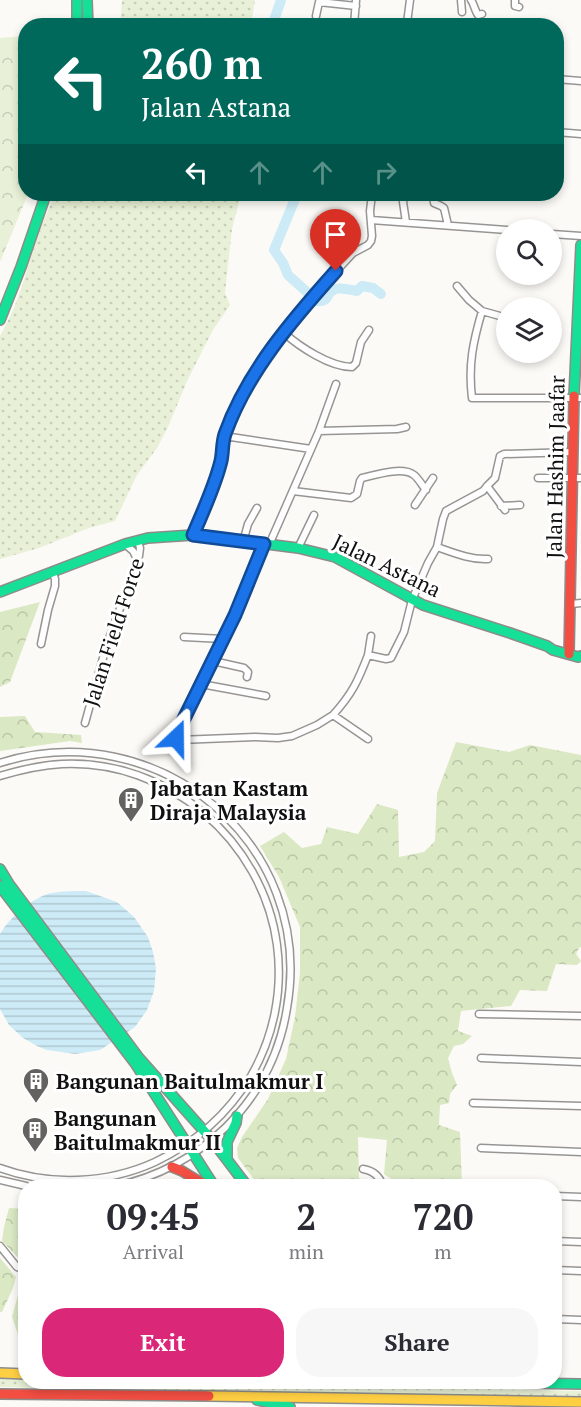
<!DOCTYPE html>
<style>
body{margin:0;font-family:"PT Serif",serif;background:#f7f7f7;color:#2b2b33;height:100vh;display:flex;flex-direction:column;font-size:22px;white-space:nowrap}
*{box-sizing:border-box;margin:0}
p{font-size:20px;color:#7c7c81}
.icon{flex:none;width:33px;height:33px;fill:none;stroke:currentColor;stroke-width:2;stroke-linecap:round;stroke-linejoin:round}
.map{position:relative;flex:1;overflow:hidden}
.details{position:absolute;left:18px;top:1179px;width:544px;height:210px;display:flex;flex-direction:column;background:#fff;border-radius:24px;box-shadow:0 3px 9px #0003}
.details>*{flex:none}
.top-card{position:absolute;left:18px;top:18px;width:546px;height:183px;border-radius:24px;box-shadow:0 3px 9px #0003;background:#00695c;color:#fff;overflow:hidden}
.buttons{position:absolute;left:496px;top:219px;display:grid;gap:12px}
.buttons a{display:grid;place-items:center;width:66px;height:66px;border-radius:50%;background:#fff;box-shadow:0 3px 9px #0003;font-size:30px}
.pin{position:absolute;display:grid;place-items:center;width:51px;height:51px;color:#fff;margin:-62px -26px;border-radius:50% 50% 50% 0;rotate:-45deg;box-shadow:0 0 6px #0007}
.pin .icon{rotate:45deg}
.me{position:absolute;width:66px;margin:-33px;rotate:23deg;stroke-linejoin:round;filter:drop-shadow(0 0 4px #0008)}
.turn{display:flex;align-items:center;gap:21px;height:126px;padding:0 24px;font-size:27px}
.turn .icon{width:78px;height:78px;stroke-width:2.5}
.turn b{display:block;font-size:42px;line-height:51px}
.lanes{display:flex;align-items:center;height:57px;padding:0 24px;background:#0003;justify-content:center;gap:30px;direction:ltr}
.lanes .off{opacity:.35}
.eta{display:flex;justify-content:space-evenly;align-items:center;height:102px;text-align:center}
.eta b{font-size:36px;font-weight:600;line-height:42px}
.action{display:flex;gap:12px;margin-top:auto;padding:12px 24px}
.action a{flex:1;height:69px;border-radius:24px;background:#db2777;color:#fff;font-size:24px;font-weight:600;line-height:69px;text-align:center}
.action a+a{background:#f7f7f7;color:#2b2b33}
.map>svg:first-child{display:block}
.grass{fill:url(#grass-dots)}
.forest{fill:url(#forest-crowns)}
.park{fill:url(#park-crowns)}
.water{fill:url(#water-rules)}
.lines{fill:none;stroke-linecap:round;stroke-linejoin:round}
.river{stroke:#cdebf6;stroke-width:10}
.street-casing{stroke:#969594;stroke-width:9}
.fast-casing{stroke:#8d8c8a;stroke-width:12}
.slow-casing{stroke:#8d8c8a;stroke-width:12}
.jam-casing{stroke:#8d8c8a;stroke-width:12}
.street{stroke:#fffefe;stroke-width:6}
.fast{stroke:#16e098;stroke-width:9}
.slow{stroke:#ffcf43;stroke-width:9}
.jam{stroke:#f24e42;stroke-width:9}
.route-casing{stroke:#114b97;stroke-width:15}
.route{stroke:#1a73e8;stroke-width:10}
.labels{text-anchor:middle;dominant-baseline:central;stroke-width:6;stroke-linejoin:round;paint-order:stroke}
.street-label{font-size:21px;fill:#101010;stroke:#fff}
.poi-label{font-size:21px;font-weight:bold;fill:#101010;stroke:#fff;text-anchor:start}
</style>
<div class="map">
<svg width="581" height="1407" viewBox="0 0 581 1407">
<defs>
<pattern id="grass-dots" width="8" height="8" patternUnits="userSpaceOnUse" patternTransform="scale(1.5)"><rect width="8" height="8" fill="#e8f1d7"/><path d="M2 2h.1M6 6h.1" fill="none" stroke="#c6ceb8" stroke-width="1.8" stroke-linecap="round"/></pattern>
<pattern id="forest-crowns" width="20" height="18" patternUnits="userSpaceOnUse" patternTransform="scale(1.5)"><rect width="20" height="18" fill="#dae8c4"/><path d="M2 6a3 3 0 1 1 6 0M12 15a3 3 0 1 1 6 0" fill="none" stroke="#bac6a7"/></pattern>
<pattern id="park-crowns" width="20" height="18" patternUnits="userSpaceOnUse" patternTransform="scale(1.5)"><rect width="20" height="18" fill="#e8f1d7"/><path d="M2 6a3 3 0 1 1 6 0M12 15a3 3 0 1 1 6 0" fill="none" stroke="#c6ceb8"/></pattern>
<pattern id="water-rules" width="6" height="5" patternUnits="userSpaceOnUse" patternTransform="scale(1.5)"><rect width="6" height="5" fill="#cdebf6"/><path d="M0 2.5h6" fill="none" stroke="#afc8d2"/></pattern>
</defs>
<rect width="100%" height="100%" fill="#fcfaf6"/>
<path class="grass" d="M122,0H255L251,25H120Z
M55,194H241L232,229L225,293L230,305L213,330L188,379L168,427L157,448L137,475L115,521L89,528L39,548L0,559V336C19,304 27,268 39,232C44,219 50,206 55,194Z
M0,1378L25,1379L26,1382H154L581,1391V1398L0,1387Z"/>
<path class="forest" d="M40,602L10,682L0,687V612Z
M25,716L35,732L81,735L82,743L70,741L0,751V717Z
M456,742L509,752L530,745L581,755V947L579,948L576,954L581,961L577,965L556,964L547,991L520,990L511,1006L461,1011L458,1031L472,1036L463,1044L454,1046L448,1058L452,1073L457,1085L450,1094L449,1103L440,1105L439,1125L460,1132L462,1186H409L397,1183L384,1174L387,1140L358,1137L359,1178L374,1186H259L238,1158L237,1148L242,1137L268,1099L286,1059L295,1017L300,973V927L279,877L260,846L284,832L302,848L321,844L327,827L358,834L377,804L398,810L399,857L424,852L435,841L437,793Z
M9,1208L25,1209V1265L2,1241L4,1227Z
M0,1258L16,1277L13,1288L2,1312H0Z
M22,1280H25V1348L22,1346L12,1317Z"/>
<path class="park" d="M25,36L26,194H28L0,262V38Z"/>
<path class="water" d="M86,891L117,902L134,917L148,937L153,952L156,968L154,991L147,1010L135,1027L100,1050L75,1054L47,1050L37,1046L23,1038L9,1025L0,1009V934C9,918 34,896 52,893C63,891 75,891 86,891Z"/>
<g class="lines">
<path class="river" d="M272,26L281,0
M294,194L295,199L274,250L283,263L288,275L317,301C331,303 325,291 336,289C342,287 351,290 357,291L362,286L373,288L381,294"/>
<g class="street-casing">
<path id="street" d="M410,0L407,23L410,26
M461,0L462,12
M471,0C474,4 475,11 478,15L482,14
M515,0V6L519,7
M316,16L319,2L356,6
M354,26L356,0
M556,79L581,81
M556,132L581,134
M405,194L403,202L406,222
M433,194L434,203L441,206L444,208L448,225
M371,220L507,230
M552,234L581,236
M457,286L469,300L482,311L507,318
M482,311C473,342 468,365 472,398H581
M284,333C300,347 330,367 352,367L356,363L361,342L369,330
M319,431L397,429L406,427
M224,436L311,449
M538,478H581
M487,486L505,510
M293,491L351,498L357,494L360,481L362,478C375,475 402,466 414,475C418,478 422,485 426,490
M415,505L433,478
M501,506L520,505
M193,535L208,497L221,463L224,436L234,413L251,380L284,333L318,291L353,253L368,245L371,241L372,236L370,211L372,194
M243,542L248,524L257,508
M125,544L133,551L137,559
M264,545L235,615L176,735V738L179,740L255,737L278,738L292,736L317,725L333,715
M269,545L319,431L336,384
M437,547C454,553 471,560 488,559
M298,548L314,515
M571,604L581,603
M184,637L223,639
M41,644L48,610L55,586V579L53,573
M368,655L371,636
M213,661L244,668L248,672L247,677
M201,684L266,696
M85,723L106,647L139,556L140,548L138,541
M368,739L333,715C352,694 358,681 368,655L386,659L391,658L404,632L412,600L428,563L437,547L443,519L446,511L483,491L487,486L495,478L500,456L504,454L573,452
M0,763C157,713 316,843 287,1008C280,1053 259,1094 226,1127C195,1157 158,1177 116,1186
M0,776C20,770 41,765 62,764C168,759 263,840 277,945C283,990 274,1036 251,1076C228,1114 195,1143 155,1162C107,1184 49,1186 0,1168
M479,1014L581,1016
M481,1058L581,1062
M473,1103L581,1106
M481,1148L581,1152
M363,1169C374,1171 379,1176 383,1186
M0,1180L26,1186
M555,1196L581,1197
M555,1241L581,1242
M0,1246L17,1267L26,1271
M555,1270L581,1271
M555,1319L581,1320"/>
</g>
<g class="fast-casing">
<path id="fast" d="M77,0V26
M87,0L88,26
M0,320L21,267L46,194
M574,396L581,245
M0,592L125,544L148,538L193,535L298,548L335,557L423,605L510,633L547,646L553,650L578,657L581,656
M0,869L9,884L139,1058L212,1140L247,1186
M0,886L135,1063L214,1186
M227,1160V1142L236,1123L237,1116
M462,1382L581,1384
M257,1400L290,1407"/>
</g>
<g class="slow-casing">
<path id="slow" d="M0,1373L26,1374
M209,1396L581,1402"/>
</g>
<g class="jam-casing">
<path id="jam" d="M569,654L574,396
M172,1167L182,1171L200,1182L214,1186
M0,1394L209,1396"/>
</g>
<use href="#street" class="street"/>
<use href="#fast" class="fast"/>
<use href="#slow" class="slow"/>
<use href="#jam" class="jam"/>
</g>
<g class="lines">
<g class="route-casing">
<path id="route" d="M176,738V735L235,615L264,544L193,535C203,511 215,486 221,461C223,452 222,443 225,434C247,372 293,319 336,271"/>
</g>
<use href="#route" class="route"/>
</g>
<defs>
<g id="building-pin" transform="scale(1.35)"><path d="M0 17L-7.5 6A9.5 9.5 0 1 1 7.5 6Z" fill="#636260" stroke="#fff"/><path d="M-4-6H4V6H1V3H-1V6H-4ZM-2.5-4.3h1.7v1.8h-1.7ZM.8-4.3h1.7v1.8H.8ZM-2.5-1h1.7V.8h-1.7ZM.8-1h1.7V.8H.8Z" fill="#fff"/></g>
</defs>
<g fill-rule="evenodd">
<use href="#building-pin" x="131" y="800"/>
<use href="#building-pin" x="36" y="1081"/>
<use href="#building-pin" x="35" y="1130"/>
</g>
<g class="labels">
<g class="street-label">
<text transform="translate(555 467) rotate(-89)">Jalan Hashim Jaafar</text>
<text transform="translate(387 565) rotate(26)">Jalan Astana</text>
<text transform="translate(113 632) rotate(-72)">Jalan Field Force</text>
</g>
<g class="poi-label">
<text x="150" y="788">Jabatan Kastam<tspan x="150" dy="24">Diraja Malaysia</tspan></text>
<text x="56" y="1081">Bangunan Baitulmakmur I</text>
<text x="54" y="1118">Bangunan<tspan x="54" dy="24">Baitulmakmur II</tspan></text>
</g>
</g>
</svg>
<div class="buttons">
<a><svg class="icon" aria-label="search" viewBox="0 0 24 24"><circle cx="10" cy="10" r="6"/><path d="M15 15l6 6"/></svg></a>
<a><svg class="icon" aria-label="layers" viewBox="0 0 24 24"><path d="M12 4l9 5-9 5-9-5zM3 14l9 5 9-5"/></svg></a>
</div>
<div class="pin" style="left:336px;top:271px;background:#d93025"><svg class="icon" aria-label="arrive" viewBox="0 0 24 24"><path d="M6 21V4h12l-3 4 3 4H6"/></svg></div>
<svg class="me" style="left:176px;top:738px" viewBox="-20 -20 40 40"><path d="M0-17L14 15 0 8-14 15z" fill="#1a73e8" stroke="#fff" stroke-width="4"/></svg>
<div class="top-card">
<div class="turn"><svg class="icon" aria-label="left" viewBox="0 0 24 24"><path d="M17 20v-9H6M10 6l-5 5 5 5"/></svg><div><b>260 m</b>Jalan Astana</div></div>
<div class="lanes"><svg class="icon" aria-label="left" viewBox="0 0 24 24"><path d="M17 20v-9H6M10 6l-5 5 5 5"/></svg><svg class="icon off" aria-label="ahead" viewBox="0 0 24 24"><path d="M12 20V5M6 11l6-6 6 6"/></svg><svg class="icon off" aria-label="ahead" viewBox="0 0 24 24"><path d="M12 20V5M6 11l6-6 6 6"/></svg><svg class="icon off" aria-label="right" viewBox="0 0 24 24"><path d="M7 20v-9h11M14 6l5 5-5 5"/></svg></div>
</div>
<section class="details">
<div class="eta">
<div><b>09:45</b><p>Arrival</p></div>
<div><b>2</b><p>min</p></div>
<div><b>720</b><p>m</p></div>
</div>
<div class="action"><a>Exit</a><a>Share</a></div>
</section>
</div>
